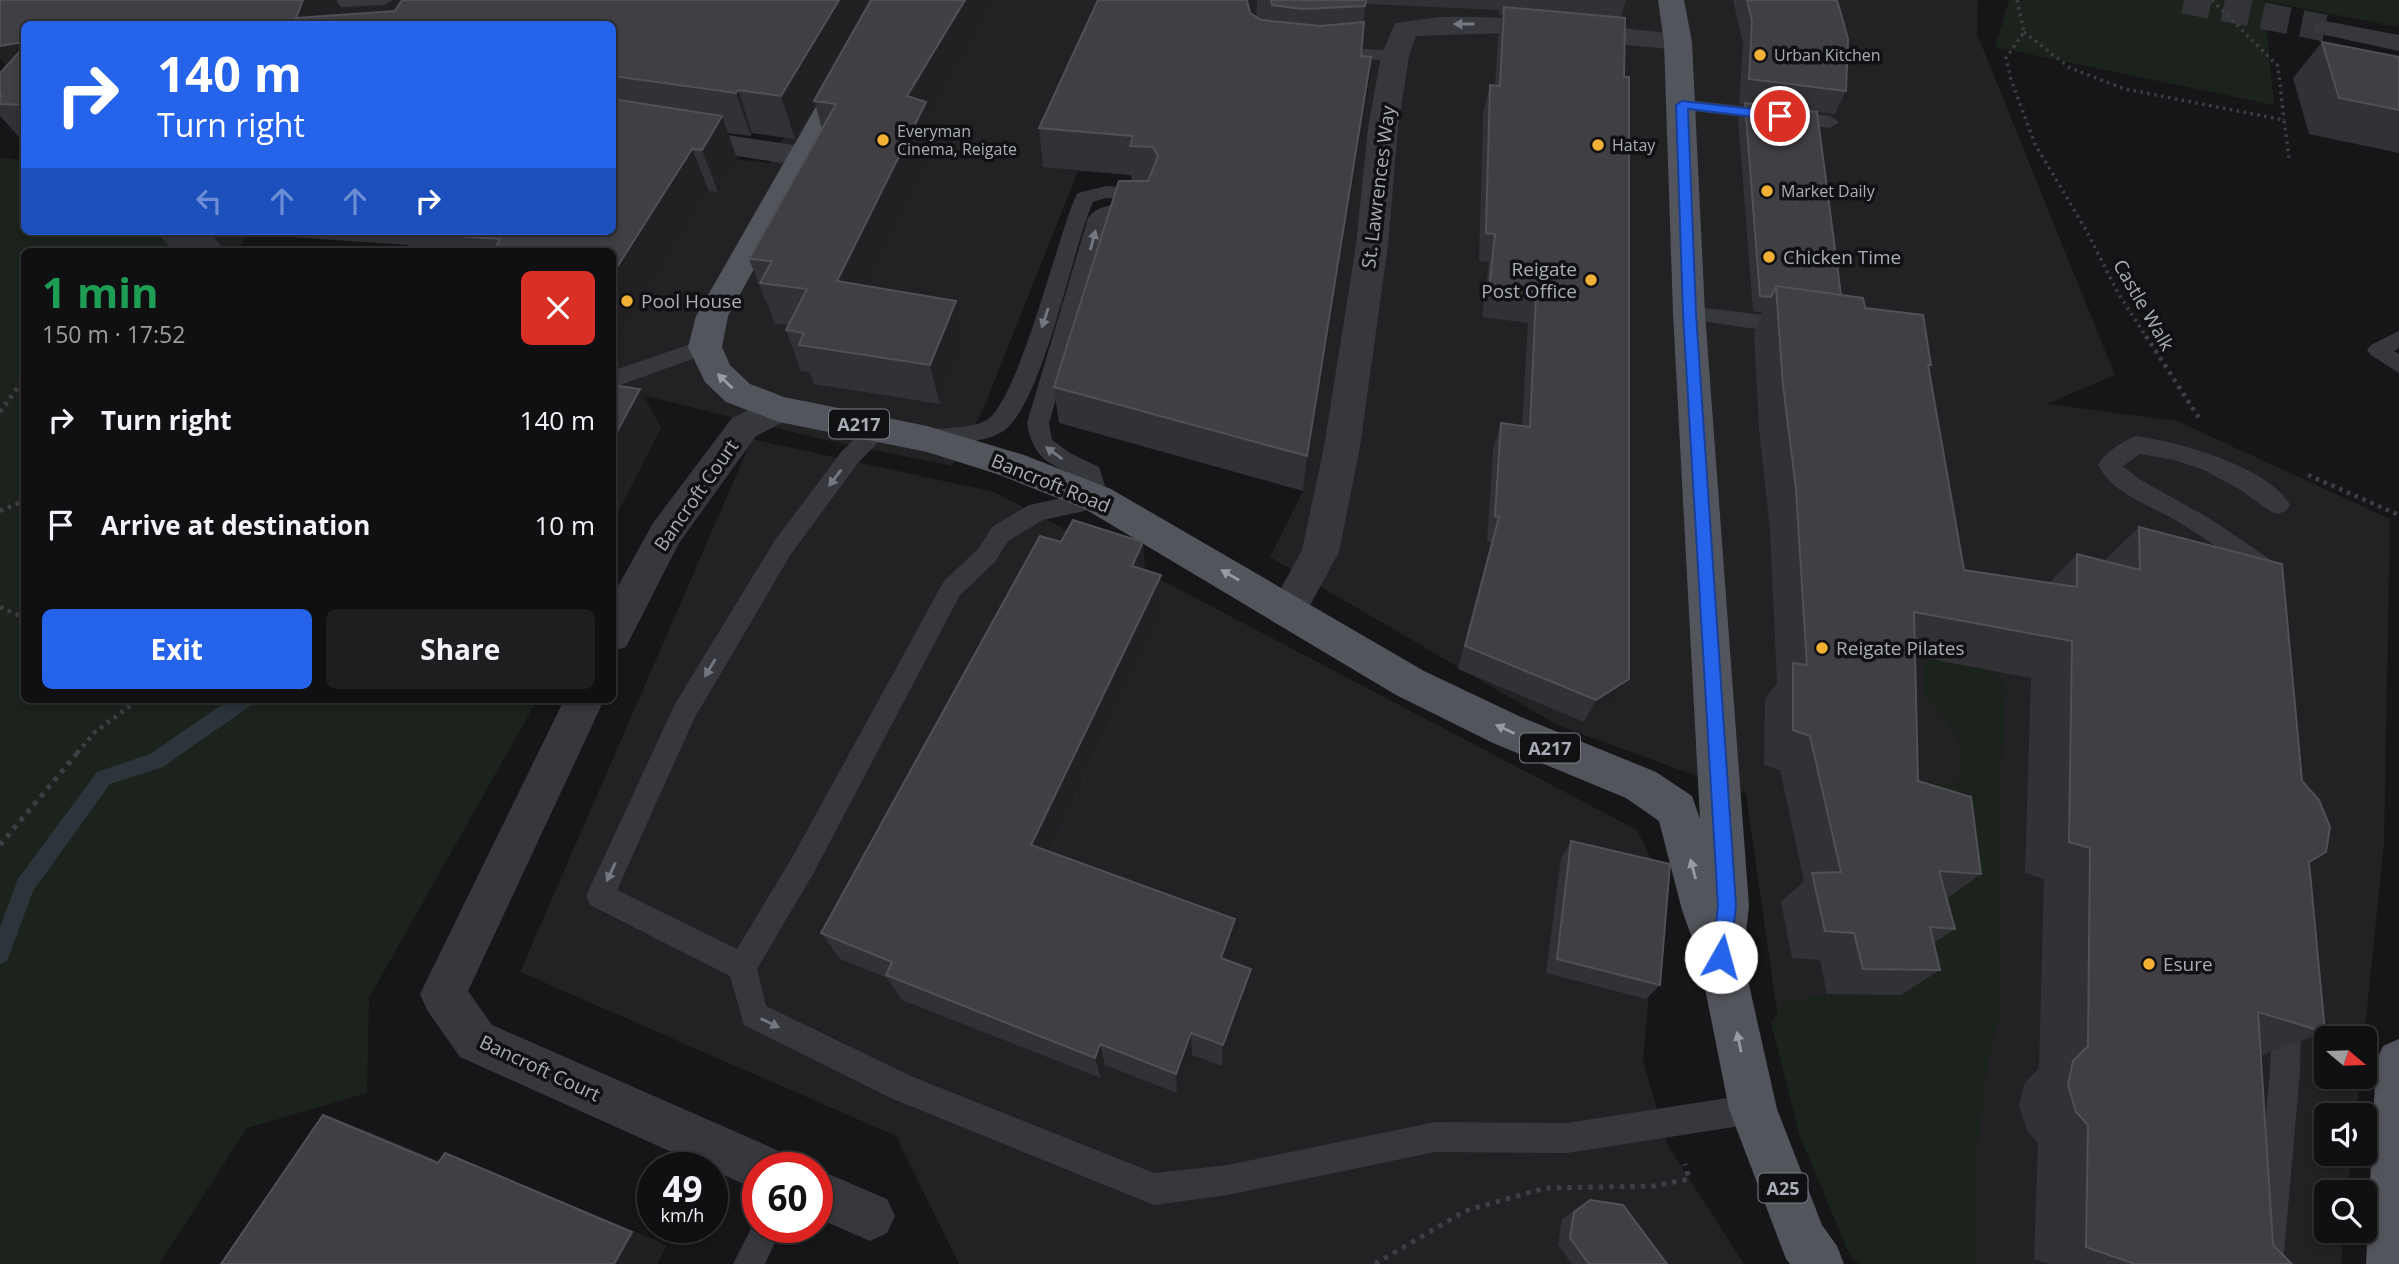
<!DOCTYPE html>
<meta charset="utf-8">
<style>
body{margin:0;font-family:"Open Sans",sans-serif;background:#1e1e20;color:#f1f3f6;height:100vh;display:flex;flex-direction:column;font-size:26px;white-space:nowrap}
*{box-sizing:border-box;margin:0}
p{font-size:23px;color:#9c9d9f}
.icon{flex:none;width:38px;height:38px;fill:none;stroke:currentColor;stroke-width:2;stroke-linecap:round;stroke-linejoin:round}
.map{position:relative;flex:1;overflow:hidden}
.sheet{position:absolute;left:21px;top:248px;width:595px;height:455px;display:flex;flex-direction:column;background:#101012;border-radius:10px;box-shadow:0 4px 10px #0003,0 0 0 2px #303032}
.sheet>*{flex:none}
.top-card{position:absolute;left:21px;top:21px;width:595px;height:214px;border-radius:10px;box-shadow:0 4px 10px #0003,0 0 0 2px #303032;background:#2563eb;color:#fff;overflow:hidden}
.needle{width:46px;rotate:109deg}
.buttons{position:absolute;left:2314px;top:1026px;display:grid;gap:14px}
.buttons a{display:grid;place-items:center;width:63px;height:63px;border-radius:10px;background:#101012;box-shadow:0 4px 10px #0003,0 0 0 2px #303032;font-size:35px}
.speed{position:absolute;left:637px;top:1152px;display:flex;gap:14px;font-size:35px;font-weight:700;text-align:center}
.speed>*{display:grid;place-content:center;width:91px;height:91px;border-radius:50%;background:#101012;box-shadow:0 4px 10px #0003,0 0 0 2px #303032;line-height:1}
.speed small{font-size:18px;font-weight:400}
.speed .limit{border:10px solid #d22;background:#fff;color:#111}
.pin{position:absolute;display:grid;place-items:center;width:60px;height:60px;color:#fff;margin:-30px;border:4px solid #fff;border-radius:50%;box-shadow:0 2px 7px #0007}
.me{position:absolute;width:77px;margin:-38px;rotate:7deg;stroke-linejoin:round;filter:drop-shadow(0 0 5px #0008)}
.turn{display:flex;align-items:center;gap:24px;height:147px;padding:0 21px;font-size:32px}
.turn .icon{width:91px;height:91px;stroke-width:2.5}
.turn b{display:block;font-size:49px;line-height:60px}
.lanes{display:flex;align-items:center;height:66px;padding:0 21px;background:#0003;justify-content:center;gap:35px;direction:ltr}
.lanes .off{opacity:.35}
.round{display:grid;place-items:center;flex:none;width:74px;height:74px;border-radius:10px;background:#1e1e20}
.head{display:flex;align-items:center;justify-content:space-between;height:119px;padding:0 21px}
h1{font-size:42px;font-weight:700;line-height:52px;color:#1e9e55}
.primary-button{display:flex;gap:14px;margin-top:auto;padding:14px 21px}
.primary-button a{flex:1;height:80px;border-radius:10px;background:#2563eb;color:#fff;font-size:28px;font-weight:700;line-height:80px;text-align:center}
.primary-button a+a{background:#1e1e20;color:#f1f3f6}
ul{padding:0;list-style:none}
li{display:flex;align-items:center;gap:21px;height:105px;padding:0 21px}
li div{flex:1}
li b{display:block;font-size:26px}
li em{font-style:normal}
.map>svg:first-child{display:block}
.built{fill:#222225}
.green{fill:#1c231d}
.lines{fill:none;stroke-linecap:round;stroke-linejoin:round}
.stream{fill:#2c353c;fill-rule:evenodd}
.pedestrian-tunnel{stroke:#333438;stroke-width:27;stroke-dasharray:27 13;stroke-linecap:butt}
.path-far2{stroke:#3d3f44;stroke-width:3.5;stroke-dasharray:2.5 4.5;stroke-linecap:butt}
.path-far1{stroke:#3d3f44;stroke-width:4.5;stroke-dasharray:3.5 5;stroke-linecap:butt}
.path{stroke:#3d3f44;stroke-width:5;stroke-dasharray:4.5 6;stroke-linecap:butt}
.service{fill:#37383d;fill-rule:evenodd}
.pedestrian{fill:#37383d;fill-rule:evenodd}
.minor{fill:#37383d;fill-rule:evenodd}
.primary{fill:#53555c;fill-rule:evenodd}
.wall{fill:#323236}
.shaded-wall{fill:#212124}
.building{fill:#3f3f44;stroke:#4f5156;stroke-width:2}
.oneway{fill:#757881}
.oneway2{fill:#979ba6}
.route{fill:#2563eb;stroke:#184099;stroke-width:2}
.poi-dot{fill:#f2b134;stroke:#111113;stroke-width:2.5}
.labels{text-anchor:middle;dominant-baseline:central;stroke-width:7;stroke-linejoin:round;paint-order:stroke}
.far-poi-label{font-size:16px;fill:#a8adb8;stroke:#111113;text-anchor:start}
.shield{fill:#111113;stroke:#7b7e86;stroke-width:2}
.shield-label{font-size:18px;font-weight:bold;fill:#a8adb8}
.street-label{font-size:19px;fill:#a8adb8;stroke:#111113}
.poi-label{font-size:19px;fill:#a8adb8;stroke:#111113;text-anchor:start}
</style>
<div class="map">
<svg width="2399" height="1264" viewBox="0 0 2399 1264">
<rect width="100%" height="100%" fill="#161618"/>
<path class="built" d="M0,0H1978L1977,34L2115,375L2047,404L2177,421L2390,519L2384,843L2364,1038H2326V1076H2360L2356,1115H2326V1153H2352L2348,1192H2326V1230H2344L2341,1264H1864L1799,1134L1775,998L1746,794L1557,725L1270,557L1303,491L1371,70L1181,51L1153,177L1078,171L983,410L952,466L821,439L613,388V146L770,163L829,53L520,12L234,24H24Z
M752,439L994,492L1637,830L1659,875L1643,1061L1667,1144L1744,1264H959L896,1136L520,972Z"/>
<path class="green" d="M2009,0H2399V27L2264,1L2274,105L1995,47Z
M0,158L24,160V231H177L165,252H24V700H537L369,998L367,1093L247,1128L159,1264H0Z
M1925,658L1993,671L2006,686L1999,817L2001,933L1999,1017L1988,1062L1974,1176V1264H1859L1850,1256L1799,1134L1771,1023L1785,1002L1827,994L1928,785L1960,782L1958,737L1923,692Z"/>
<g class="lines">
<path class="stream" d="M229,700H253L250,706L163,767L110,784L33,891L7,961L0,964V927L18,879L97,772L150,754Z"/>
<path class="pedestrian-tunnel" d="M2184,0L2325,28"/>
<path class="path-far2" d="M2017,0L2024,32L2006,58L2011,80L2035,144L2086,230L2118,293L2147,338
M2212,0L2278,66L2284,120
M2024,32L2070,68L2125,89L2284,120L2289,158"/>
<path class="path-far1" d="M2146,336L2199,418
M0,412L24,379
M2308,475L2399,515
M0,511L24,501
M0,607L24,618
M77,753L95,732L138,700"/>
<path class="path" d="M0,845L79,751
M1375,1264L1465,1211L1545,1188L1654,1186L1689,1179L1685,1164"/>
<path class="service" d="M299,0H393L384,5L304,9L295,4Z
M1367,49L1395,51L1404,56L1395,61L1367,59L1327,62L1318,57L1327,52Z
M1682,99L1830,116L1839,122L1830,128L1676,109L1673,105L1676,101Z
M1106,186L1154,189L1157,194L1148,218H1119L1107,222L1049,423L1052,440L1070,453L1099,467L1109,499L1106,505L1098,508L1043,520L1008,541L995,562L960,595L813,874L757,969L766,1006L913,1077L1154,1173L1228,1165L1435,1122L1567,1123L1753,1094L1764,1098L1768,1109L1764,1120L1753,1124L1567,1153L1435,1152L1228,1195L1154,1205L893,1099L744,1025L730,976L590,905L586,896L675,704L775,540L842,451L873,422L881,420L889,422L892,428L858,463L791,554L694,719L617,890L737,949L793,856L944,581L979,548L992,527L1029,505L1085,493L1081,478C1049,463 1034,461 1027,423L1088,218C1098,204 1118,204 1134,205L1135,200L1106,198L1093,202C1072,249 1041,413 1000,433C979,444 950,443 927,448L919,445L916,439L919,433L927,430C945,427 969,429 985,421C1017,406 1057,239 1075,198L1078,193Z
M1689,306L1789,318L1796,321L1799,326L1796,331L1789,334L1682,318L1679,313L1682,308Z
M2399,331V348L2394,351L2399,354V373L2371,355L2367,350L2371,345Z
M705,339L712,342L716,347L712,352L612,388V371Z
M2136,436C2176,441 2270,467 2290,505L2286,511L2278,514L2270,511L2239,489L2204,470L2174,460L2140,454L2123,466L2139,479L2209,518L2277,564L2281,571L2277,578L2269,581L2261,578C2234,559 2208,540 2180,523C2153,506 2113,495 2098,465C2104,453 2123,441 2136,436Z
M2287,999L2297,1003L2301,1013L2300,1072L2283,1264H2251L2270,1072L2273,1013L2277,1003Z
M758,1215V1227H782L765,1264H733Z"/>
<path class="pedestrian" d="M2325,21L2399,35V51L2316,33L2313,28L2316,23Z"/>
<path class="minor" d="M1439,17C1519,15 1598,26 1678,34L1688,36L1692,42L1688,48L1678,50L1507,33L1416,36L1409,56L1398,128L1388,245L1360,447L1339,552L1302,620L1289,625L1276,620L1270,609L1302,550L1324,447L1356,245L1368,128L1381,56L1395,23Z
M612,118L801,146L811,149L816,156L811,163L801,166L612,136Z
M779,396L791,400L796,409L791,418L756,436L679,543L626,647L612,651V597L653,523L732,418Z
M564,700H604L468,991L492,1025L777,1150L784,1167H758V1190L712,1170V1167H705L460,1057L427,1010L420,994Z
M817,1169L887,1199L895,1216L887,1233L870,1241L817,1218Z"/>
<path class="primary" d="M877,0H903L728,316L722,347L730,365L750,384L784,397L927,426L1024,455L1111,489L1424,671L1521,717L1656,772L1692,796L1700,819L1673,313L1664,42L1658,0H1684L1692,42L1705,313L1749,906L1743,958L1777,1109L1822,1225L1837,1246L1844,1264H1790L1786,1259L1729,1109L1699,958L1682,910L1659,821L1626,798L1493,743L1396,695L1085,509L1000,475L927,452L779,422L726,402L705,382L688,347L696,316Z
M2399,1039V1264H2366L2376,1062L2383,1046Z"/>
</g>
<path class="wall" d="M0,0H336L342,10L340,15L395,11L402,0H996L929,117L935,144L867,286L956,301L964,341L940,404L814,384L809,372L801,371L786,330L789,325L775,324L766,300H765L749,259L822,129L815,103L795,139L752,133L751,136L728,133L737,159L718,192L709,191L612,350V252H413L408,245L248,234L235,252H174L156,231H612V24H24V138L19,137L0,116V73L7,66L0,58Z
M1098,0H1626L1621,17L1624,77L1629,679L1617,701L1584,722L1458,669L1491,542L1487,541L1493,449L1501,423L1522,426L1528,323L1482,317L1489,262L1479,261L1483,114L1490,85L1495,86L1498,36L1503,15H1499L1500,10L1365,4L1361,56L1371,57L1366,97L1303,491L1059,423L1054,387L1132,181L1131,175L1043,167L1039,128Z
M1733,0H1837L1846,91L1835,114L1759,105L1841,295L1865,308L1931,365L1928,368L1964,570L2049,583L2077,554L2104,561L2139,527L2309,862L2325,1032L2263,1055L2261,1054L2273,1245L2292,1264H2049L2034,1259L2038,1143L2027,1131L2019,1105L2025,1083L2039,1068L2044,879L2025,873L2031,678L1915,656L1918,781L1981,874L1946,899L1955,929L1934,943L1940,970L1901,995L1827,994L1820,960L1792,958L1781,902L1804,881L1780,770L1764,765L1765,699L1777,683L1770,530L1759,429L1754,332L1763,313L1753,311L1738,119L1744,104L1739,103L1743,44Z
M2322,42L2399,57V153L2309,134L2293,78Z
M1145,570L1161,575L1163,612L1050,852L1234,945L1228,961L1248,994L1222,1066L1192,1055L1177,1093L1105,1065L1101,1078L902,1000L887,978L840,959L821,933Z
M1571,841L1660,985L1646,999L1546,973L1561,858Z
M1590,1200L1667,1264H1572L1558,1245L1562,1219Z"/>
<path class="shaded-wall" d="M303,0H336L342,10L336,24L296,18Z
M839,0H874L814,101L815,103L795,139L781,96Z
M965,0H996L929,117L935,144L850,322L837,281L907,96Z
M1245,0H1257L1256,26Z
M24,42V86L0,58V46Z
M1371,57L1366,97L1303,491L1307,456Z
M738,90L752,133L751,136L736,93Z
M722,116L737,159L718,192L702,150Z
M692,149L709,191L612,350V275Z
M209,231H246L248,234L235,252H226Z
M956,301L964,341L940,404L930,365Z
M640,389L661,428L612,524V441Z
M1143,542L1146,581L1132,566Z
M1161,575L1163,612L1039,874L1031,845Z
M1629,679L1617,701L1584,722L1596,700Z
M1235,919L1234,945L1220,983L1221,958Z
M1251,969L1248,994L1222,1066L1223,1045Z
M1191,1033L1192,1055L1177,1093L1176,1074Z
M1100,1044L1105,1065L1101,1078L1095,1058Z
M323,1115L375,1134L485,1180L438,1163Z
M445,1153L490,1171L667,1245L657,1264H614Z"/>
<path class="building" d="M0,0H303L296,18L395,11L402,0H839L781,96L738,90L736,93L612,76V24H24V42L0,46Z
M871,0H965L907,96L926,102L837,281L956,301L930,365L799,345L804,333L786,330L807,289L760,283L772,261L749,259L836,104L814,101Z
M1098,0H1247L1250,13L1261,20L1320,26L1364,22L1361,56L1371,57L1307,456L1054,387L1119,181H1148L1158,156L1153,147L1130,146L1133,136L1039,128Z
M1271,0H1366L1365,6L1302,9L1272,5Z
M1747,0H1837L1848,39L1846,91L1749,79L1752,21Z
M1504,7L1625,18L1624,77H1629V679L1596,700L1465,646L1499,517L1495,516L1501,423L1530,427L1536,295L1489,290L1495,234L1486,233L1490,85L1500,86Z
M2322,42L2399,57V110L2339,98Z
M24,47V105L0,104V97L2,96L0,95V73Z
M612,99L722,116L702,150L692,149L612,275V252H493L500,239L400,232L401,231H612Z
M1745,103L1817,112L1841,295L1776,286L1771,297L1760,296Z
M1776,286L1863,298L1865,308L1923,315L1931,365H1928L1964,570L2077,587V554L2140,570L2139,527L2282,564L2302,781L2319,800L2330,827L2326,852L2309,862L2325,1032L2258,1012L2273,1245L2292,1264H2135L2086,1247L2088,1125L2076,1112L2068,1085L2073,1061L2088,1046L2090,848L2069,842L2072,641L1914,612L1918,781L1971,797L1981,874L1939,871L1955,929L1930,927L1940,970L1863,969L1854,933L1825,931L1812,873L1841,872L1810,736L1793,730V663L1807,665L1796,489L1783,385Z
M612,385L640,389L612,441Z
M1073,520L1143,542L1132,566L1161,575L1031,845L1235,919L1221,958L1251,969L1223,1045L1191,1033L1176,1074L1100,1044L1095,1058L886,975L892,962L821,933L1040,536L1061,542Z
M1571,841L1670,864L1660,985L1557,959Z
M323,1115L438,1163L445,1153L632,1232L614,1264H221Z
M1590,1200L1623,1205L1667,1264H1589L1570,1238L1574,1212Z"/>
<defs><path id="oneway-solid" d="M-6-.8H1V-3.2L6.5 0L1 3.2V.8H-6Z" transform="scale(1.75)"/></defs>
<g class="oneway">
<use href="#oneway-solid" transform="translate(1464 24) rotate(180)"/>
<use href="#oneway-solid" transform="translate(1093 240) rotate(-75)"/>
<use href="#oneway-solid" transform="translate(1045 318) rotate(109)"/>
<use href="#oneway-solid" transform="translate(1054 453) rotate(-144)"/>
<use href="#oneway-solid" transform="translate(835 478) rotate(127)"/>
<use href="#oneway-solid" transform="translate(710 668) rotate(121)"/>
<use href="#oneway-solid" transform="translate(611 872) rotate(115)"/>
<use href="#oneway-solid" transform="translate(770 1023) rotate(26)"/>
</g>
<g class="oneway2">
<use href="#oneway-solid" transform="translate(725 381) rotate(-136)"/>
<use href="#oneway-solid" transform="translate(1230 575) rotate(-150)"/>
<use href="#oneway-solid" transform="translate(1505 729) rotate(-155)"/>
<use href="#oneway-solid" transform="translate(1693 869) rotate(-105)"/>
<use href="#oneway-solid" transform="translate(1739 1042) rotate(-102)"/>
</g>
<path class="route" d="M1682,101L1780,112L1786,116L1780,120L1688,109L1696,313L1736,906L1730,957L1727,964L1721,966L1714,964L1712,957L1718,906L1683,313L1676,105Z"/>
<g class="poi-dot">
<circle cx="1760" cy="55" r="7"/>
<circle cx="883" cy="140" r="7"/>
<circle cx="1598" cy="145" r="7"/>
<circle cx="1767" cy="191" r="7"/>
<circle cx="1769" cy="257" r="7"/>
<circle cx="1591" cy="280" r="7"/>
<circle cx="627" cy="301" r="7"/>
<circle cx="1822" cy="648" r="7"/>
<circle cx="2149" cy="964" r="7"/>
</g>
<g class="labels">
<g class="far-poi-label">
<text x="1774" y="55">Urban Kitchen</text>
<text x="897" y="131">Everyman<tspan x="897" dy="18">Cinema, Reigate</tspan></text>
<text x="1612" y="145">Hatay</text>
<text x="1781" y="191">Market Daily</text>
</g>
<g class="shield">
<rect x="829" y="409.5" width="60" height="29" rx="5"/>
<rect x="1520" y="733.5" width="60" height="29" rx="5"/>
<rect x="1758.5" y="1173.5" width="49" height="29" rx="5"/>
</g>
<g class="shield-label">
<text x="859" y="424">A217</text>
<text x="1550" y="748">A217</text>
<text x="1783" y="1188">A25</text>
</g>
<g class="street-label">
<text transform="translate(1378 187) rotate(-83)">St. Lawrences Way</text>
<text transform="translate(2144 305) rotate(60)">Castle Walk</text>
<text transform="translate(1051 483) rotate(22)">Bancroft Road</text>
<text transform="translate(696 495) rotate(-55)">Bancroft Court</text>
<text transform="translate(540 1068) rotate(25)">Bancroft Court</text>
</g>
<g class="poi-label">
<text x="1783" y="257">Chicken Time</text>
<text x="1577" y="269" text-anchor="end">Reigate<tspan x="1577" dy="22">Post Office</tspan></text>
<text x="641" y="301">Pool House</text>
<text x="1836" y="648">Reigate Pilates</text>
<text x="2163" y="964">Esure</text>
</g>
</g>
</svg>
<div class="buttons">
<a><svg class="needle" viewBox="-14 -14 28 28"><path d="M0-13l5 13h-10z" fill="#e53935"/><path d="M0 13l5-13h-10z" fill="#9c9d9f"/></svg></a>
<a><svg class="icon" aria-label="sound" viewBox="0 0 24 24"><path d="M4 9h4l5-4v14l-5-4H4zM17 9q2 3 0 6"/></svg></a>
<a><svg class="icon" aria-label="search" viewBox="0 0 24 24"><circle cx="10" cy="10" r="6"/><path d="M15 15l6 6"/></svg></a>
</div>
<div class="speed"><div>49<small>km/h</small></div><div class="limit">60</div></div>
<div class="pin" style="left:1780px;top:116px;background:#d93025"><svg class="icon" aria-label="arrive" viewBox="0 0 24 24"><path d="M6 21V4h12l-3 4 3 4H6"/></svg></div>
<svg class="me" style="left:1721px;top:957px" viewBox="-20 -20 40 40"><circle r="19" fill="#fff"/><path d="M0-13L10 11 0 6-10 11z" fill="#2563eb"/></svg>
<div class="top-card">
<div class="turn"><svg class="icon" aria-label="right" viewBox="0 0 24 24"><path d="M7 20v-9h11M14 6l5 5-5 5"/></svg><div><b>140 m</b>Turn right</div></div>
<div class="lanes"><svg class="icon off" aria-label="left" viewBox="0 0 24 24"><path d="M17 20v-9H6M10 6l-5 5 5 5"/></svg><svg class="icon off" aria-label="ahead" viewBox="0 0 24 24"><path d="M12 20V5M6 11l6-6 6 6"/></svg><svg class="icon off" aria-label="ahead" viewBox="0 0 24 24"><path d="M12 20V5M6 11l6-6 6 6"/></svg><svg class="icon" aria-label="right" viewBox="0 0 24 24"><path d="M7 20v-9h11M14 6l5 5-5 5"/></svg></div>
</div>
<section class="sheet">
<div class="head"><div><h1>1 min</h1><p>150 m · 17:52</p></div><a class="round" style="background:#d93025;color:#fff"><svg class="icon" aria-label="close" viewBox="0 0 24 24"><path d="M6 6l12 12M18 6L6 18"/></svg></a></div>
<ul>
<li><svg class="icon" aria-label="right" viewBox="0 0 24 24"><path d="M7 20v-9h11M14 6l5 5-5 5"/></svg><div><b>Turn right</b></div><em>140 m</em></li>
<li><svg class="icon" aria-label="arrive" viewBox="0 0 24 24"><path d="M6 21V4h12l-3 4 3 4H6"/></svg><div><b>Arrive at destination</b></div><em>10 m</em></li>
</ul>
<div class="primary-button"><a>Exit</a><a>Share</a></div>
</section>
</div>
